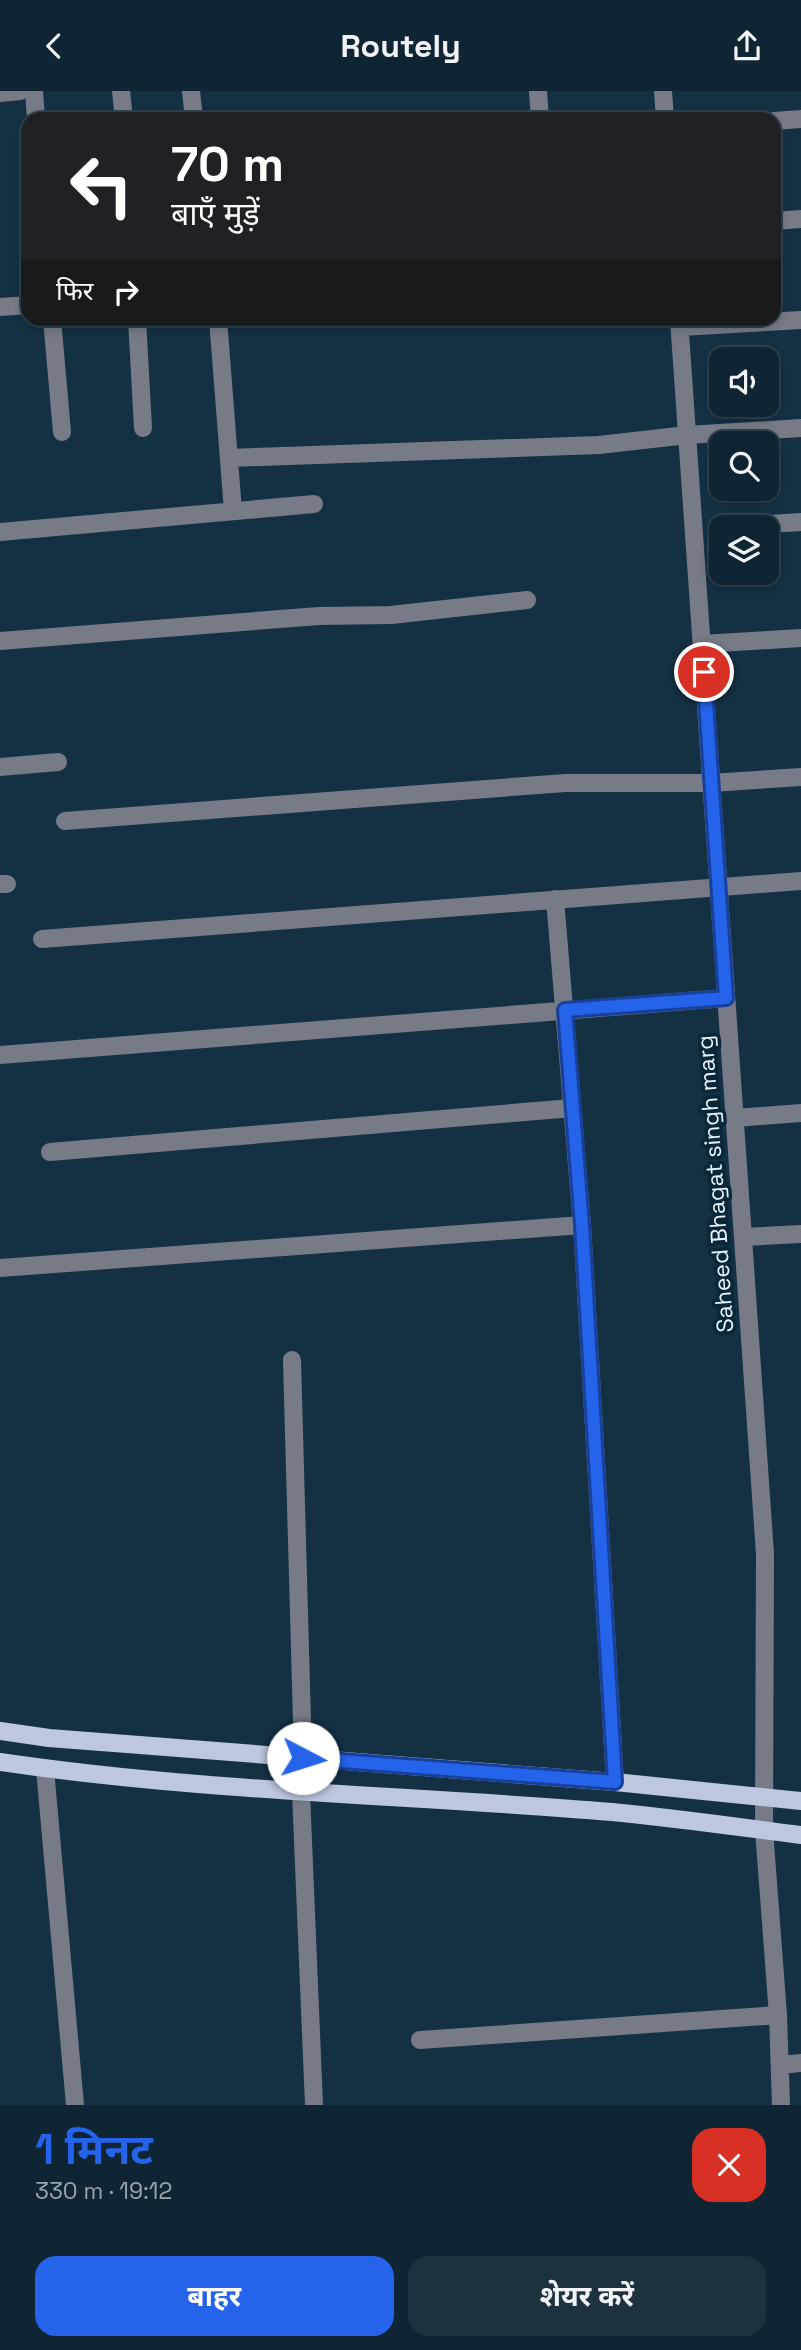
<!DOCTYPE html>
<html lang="hi">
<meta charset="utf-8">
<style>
body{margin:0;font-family:"Space Grotesk","Noto Sans Devanagari",sans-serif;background:#1d313f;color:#f1f3f6;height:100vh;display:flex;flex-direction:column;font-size:26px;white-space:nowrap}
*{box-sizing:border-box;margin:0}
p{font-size:23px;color:#9ba5ac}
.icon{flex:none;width:38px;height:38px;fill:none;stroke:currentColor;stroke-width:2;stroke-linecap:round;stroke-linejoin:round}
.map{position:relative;height:2014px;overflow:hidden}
.drawer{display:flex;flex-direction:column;background:#0f2533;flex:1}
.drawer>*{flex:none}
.hud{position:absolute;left:21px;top:21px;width:760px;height:214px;border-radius:21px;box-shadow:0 4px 10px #0003,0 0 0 2px #2f424e;background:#202124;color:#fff;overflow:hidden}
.tools{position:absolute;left:709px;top:256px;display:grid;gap:14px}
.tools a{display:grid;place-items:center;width:70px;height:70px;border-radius:14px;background:#0f2533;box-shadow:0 4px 10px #0003,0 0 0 2px #2f424e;font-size:35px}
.pin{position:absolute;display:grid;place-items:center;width:60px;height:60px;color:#fff;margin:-30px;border:4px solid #fff;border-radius:50%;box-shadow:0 2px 7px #0007}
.me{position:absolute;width:77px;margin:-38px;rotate:95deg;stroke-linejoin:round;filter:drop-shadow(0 0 5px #0008)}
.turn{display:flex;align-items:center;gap:24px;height:147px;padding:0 35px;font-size:32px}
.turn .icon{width:91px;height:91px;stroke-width:2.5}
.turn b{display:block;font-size:49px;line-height:60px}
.then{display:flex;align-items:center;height:66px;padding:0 35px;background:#0003;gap:14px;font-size:26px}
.round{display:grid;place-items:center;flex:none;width:74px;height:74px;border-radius:21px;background:#1d313f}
.headline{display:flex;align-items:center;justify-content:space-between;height:119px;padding:0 35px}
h1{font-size:42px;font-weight:700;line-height:52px;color:#2563eb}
.primary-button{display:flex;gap:14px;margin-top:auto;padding:14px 35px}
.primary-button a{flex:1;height:80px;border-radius:21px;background:#2563eb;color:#fff;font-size:28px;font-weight:700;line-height:80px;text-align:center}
.primary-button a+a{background:#1d313f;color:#f1f3f6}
header{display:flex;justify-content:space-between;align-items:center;height:91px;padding:0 35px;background:#0f2533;font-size:32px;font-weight:700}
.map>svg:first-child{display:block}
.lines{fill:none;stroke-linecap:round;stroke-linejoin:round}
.minor{stroke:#767b87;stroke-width:18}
.major{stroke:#bdc8e0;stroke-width:18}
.route-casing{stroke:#184099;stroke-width:18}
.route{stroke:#2563eb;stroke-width:12}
.labels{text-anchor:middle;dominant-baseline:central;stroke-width:7;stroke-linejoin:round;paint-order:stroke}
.street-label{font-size:23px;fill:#e7f4fe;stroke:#092739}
</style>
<header><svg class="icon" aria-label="back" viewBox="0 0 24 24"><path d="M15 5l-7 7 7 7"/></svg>Routely<svg class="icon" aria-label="share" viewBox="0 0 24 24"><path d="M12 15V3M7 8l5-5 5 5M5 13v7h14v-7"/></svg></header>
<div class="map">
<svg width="801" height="2014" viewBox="0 0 801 2014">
<rect width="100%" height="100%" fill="#143144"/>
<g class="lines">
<path class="minor" d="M34,0L36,28
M121,0L124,28
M191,0L194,28
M538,0L540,28
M663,0L665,28
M0,2L20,0
M774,30L801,28
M774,130L801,128
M0,216L28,214
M52,228L62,341
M137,228L143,337
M218,228L233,420
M679,228L765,1463L764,1739L778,1924L781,2014
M680,236L801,229
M229,367L599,354L687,344L801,337
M722,436L801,431
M0,441L314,413
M0,550L319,525L391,524L527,509
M702,553L801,547
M0,676L58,671
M65,730L565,692H711L801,686
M0,793H7
M555,808L582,1134L615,1691
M42,848L801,790
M0,964L726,907
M735,1027L801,1022
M50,1061L572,1017
M743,1146L801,1143
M0,1177L582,1134
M292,1269L303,1667L301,1702L314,2014
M45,1678L75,2014
M420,1949L778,1924
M780,1974L801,1972"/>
<path class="major" d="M0,1640L49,1647L615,1691L801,1710
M0,1671C203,1701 408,1704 612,1721C675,1727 738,1736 801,1744"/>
</g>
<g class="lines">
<g class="route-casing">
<path id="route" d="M303,1667L615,1691L582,1134L565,919L726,907L704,581"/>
</g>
<use href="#route" class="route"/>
</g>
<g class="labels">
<g class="street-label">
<text transform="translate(715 1093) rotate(-94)">Saheed Bhagat singh marg</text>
</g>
</g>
</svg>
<div class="tools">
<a><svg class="icon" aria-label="sound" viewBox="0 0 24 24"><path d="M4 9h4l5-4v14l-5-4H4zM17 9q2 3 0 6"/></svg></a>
<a><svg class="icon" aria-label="search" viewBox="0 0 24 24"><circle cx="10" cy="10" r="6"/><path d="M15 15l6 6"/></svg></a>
<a><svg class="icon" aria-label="layers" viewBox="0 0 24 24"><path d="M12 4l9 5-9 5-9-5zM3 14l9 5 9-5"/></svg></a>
</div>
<div class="pin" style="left:704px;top:581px;background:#d93025"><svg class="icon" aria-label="arrive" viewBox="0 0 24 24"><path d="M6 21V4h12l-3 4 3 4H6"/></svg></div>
<svg class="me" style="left:303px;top:1667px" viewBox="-20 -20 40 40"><circle r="19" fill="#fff"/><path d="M0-13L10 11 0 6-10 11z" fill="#2563eb"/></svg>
<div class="hud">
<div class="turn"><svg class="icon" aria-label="left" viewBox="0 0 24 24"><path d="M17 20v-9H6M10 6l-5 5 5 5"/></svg><div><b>70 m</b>बाएँ मुड़ें</div></div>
<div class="then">फिर<svg class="icon" aria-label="right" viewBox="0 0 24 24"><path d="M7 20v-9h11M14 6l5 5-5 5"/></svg></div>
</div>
</div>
<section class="drawer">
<div class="headline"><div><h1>1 मिनट</h1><p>330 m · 19:12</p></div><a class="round" style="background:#d93025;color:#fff"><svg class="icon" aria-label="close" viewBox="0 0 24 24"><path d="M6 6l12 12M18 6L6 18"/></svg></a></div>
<div class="primary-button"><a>बाहर</a><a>शेयर करें</a></div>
</section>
